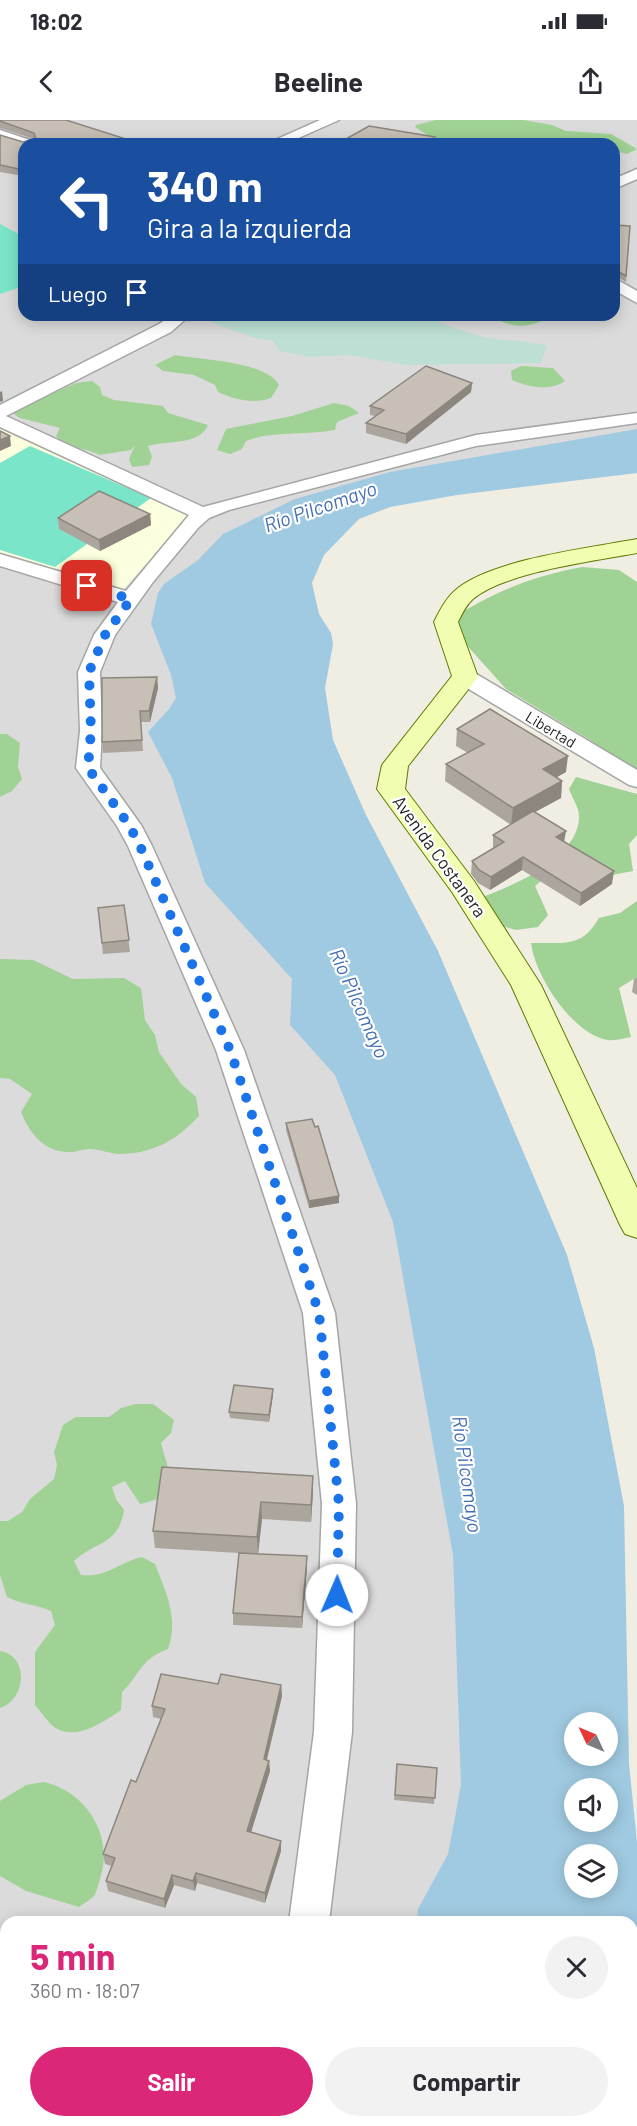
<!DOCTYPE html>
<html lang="es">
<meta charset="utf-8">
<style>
body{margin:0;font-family:Barlow,sans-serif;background:#f2f2f3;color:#2b2b33;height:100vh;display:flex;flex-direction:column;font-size:22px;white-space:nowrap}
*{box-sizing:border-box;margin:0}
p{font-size:20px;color:#7c7c81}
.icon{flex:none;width:33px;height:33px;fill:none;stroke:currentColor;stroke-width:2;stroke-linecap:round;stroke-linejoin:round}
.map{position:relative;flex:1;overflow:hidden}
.drawer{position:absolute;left:0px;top:1796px;width:638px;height:212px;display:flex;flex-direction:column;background:#fff;border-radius:18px 18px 0 0;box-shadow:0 3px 15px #0003}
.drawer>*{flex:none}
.hud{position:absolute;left:18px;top:18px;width:602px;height:183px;border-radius:18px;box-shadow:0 3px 15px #0003;background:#1a4fa0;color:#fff;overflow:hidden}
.needle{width:39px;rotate:314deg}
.buttons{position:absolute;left:564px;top:1592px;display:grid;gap:12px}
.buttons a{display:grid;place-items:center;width:54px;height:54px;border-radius:50%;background:#fff;box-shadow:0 3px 15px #0003;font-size:30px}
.pin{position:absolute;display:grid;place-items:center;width:51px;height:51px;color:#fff;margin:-26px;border-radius:12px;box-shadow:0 3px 9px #0006}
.me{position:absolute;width:66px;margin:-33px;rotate:1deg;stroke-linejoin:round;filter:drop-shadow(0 0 4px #0008)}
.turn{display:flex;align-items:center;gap:21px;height:126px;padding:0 30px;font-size:27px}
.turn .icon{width:78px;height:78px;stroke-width:2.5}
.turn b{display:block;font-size:42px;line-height:51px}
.then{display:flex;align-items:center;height:57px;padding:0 30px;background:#0003;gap:12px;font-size:22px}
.round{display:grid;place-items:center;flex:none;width:63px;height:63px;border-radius:32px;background:#f2f2f3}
.head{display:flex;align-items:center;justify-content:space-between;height:102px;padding:0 30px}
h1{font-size:36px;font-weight:700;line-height:45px;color:#db2777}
.cta{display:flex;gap:12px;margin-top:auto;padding:12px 30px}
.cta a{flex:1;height:69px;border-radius:36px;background:#db2777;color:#fff;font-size:24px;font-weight:700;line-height:69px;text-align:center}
.cta a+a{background:#f2f2f3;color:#2b2b33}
.status{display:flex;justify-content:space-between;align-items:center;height:42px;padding:0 30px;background:#fff;direction:ltr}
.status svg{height:16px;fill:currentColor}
header{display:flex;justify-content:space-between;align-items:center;height:78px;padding:0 30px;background:#fff;font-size:27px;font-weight:700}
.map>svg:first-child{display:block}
.residential{fill:#dcdbdb;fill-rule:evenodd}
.education{fill:#fbffdd}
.forest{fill:#9fd294}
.wetland{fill:#bedfd4}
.pitch{fill:#7be5c9}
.water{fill:#a0cae1;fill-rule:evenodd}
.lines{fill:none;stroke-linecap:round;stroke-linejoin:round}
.street-casing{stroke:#a5a5a5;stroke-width:3}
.secondary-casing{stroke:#5e7a00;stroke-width:2}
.street{fill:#fff;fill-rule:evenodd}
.secondary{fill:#f1feb2;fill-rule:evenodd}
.wall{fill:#aca59d}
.shaded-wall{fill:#8c867f}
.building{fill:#c8c0b6;stroke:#8c867f;stroke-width:1.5}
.route{stroke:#1a73e8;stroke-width:10;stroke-dasharray:0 18}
.labels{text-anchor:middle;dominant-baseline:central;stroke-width:4.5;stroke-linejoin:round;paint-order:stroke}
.far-street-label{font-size:15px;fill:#1e1e1e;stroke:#fff}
.street-label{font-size:18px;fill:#1e1e1e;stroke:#fff}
.water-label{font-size:20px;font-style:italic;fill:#436eb5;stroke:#fff}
</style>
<div class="status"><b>18:02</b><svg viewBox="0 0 49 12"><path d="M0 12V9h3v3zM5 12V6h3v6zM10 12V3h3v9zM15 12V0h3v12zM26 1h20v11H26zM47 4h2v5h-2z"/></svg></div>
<header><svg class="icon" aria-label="back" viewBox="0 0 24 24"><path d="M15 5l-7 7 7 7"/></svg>Beeline<svg class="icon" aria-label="share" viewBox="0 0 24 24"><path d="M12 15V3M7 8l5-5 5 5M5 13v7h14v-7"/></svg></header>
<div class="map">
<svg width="637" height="2006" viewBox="0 0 637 2006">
<rect width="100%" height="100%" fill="#f0ede3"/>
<path class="residential" d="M0,0H637V331L288,397L395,990L513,1801L6,1802V2001H531V2006H0ZM24,24H614V195H24Z"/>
<path class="education" d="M0,304L191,394L123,470L0,433Z"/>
<path class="forest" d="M436,0H523L552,5L566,11L611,14L637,29L627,34L614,31V24H445L420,20L426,14L415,7L416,5Z
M491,195H546V198C529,210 506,207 491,195Z
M175,235C201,240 266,241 279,265L271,278C253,284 236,280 218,272L215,265L194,255L163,251L155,245Z
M521,246L553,248L565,261C549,272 529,267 512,260L511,251Z
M92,261L100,267L102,275L114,280L163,286L168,293L208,305C199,326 167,320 148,326L152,337L149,345L132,347L129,339L135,325L131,330L99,335C85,326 67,331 56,316L60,308L20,298L11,292L76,263Z
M334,283L349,286L359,293L337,302L335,310C305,316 274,310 246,321L242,329L230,334L217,330L226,309L292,296Z
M582,447L619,450L637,462V656L590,620L506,569L446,502C492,473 528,457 582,447Z
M0,614H7L20,623L18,647L22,659L12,671L0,677Z
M576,657L637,674V715L629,724L633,751L612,755L560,745L535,766L548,795L538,807L516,810L495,804L479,778C512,767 580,737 579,696C579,688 572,677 569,669Z
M637,781V857L619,868L631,917C625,918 615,921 608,920C573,915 535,856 531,823C564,822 581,829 599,798L620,793Z
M0,839L33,840L73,859L124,858L141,868L145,900L155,915L159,932L181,964L196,977L199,996C176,1021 152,1034 118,1034C108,1033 99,1029 90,1029C82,1029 74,1033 67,1032C43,1031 29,1012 21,992L32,974L10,959L0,958Z
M136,1284H153L174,1300L171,1313L161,1323C169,1356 185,1375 140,1384L125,1361L112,1367L116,1379L124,1390C118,1426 97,1420 74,1441L81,1455C107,1458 117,1443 142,1437L155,1444C166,1472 179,1499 168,1529C140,1539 141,1554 122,1572L121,1590C103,1602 76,1622 54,1607C47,1601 41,1592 35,1585V1532L55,1505L51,1491C36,1484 22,1485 7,1477L0,1455V1401H8L22,1392L30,1379L54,1359L57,1345L54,1332L63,1305L76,1297H109L121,1288Z
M0,1531C30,1536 26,1580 0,1588Z
M44,1662C87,1672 114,1716 100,1759C98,1764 97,1772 94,1776C90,1780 83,1784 79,1787L26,1771L0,1756V1681L26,1665Z"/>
<path class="wetland" d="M211,195H426C441,204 479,218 497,219C515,221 529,221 547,226L541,243L406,245L348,235L310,237L280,231L273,221L256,218L212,203Z"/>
<path class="pitch" d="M0,104L24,117V166L0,174Z
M30,326L151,378L55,447L0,430V343Z"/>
<path class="water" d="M637,309V353L457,375L390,387L359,399L324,435L312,463L319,494L331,513L333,524L325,568L333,620L366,695L438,831L567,1135L594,1228L624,1386L629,1644L637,1722V2006H437L436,2001H632V1802L417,1801L418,1789L448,1734L461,1665L453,1435L393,1102L335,955L290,905L292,859L205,763L172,658L148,612L169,589L176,578L171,555L151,504L158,473L164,464L198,440L223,414L295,379L390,352ZM574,1602H608V1635H574ZM574,1668H608V1701H574ZM574,1734H608V1767H574Z"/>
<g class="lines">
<g class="street-casing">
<path id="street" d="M320,0H339L285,24H266Z
M0,10L33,21L35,24H24V27L0,19Z
M637,49V59L614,69V59Z
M614,158L637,171V183L614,170Z
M172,195L188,197L171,212L6,296L203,387L476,315L637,293V303L476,326L229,390L209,398L198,408L153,462L115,515L100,552L102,611L100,648L141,705L152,726L244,930L335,1193L356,1384L352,1612L329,1802H289L314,1612L322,1384L303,1193L216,930L128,726L117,706L76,648L80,611L78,552L94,515L118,482L0,446V434L126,471L189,395L0,307V285L159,204Z
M465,550L473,552L637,650V667L629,665L457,562L454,557L457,552Z
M259,2001H303L302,2006H258Z"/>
</g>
<g class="secondary-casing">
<path id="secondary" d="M637,419V433C595,441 505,452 473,479C466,485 462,494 458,502L478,557L408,646L405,669L474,761L541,865L637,1068V1118L625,1114L620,1105L511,865L452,772L377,669L382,645L452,556L434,502C440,490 447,476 458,468C495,439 589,428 637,419Z"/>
</g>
<use href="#street" class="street"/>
<use href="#secondary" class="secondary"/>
</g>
<path class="wall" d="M0,0L126,19L24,24V56L0,52V15L23,22L34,19L0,8Z
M614,105L630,106L626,162L614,155Z
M472,263L471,272L406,324L366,313V303L375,296L370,295V286Z
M150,394L151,405L100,431L59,409L58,398Z
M157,557L158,568L150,602H141L143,631L103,633L102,622Z
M457,609L566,652L557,657L562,661L561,678L535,692L565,722L612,764L580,786L522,750L490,770L478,763L471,754L472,741L493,728V715L511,705L445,661L446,644L468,633L456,626Z
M124,785L130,832L103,834L98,788Z
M637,857V875L632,872L634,859Z
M286,1003L315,1007L339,1083L309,1088L286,1010Z
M273,1269V1275L269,1302L230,1298L229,1292Z
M313,1356V1373L311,1402L262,1399L258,1434L307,1448L302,1508L233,1505V1493L239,1433L155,1428L153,1411Z
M218,1564L281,1565L282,1576L267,1640L270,1651L251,1712L281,1721V1731L265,1783L197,1763L195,1771L174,1765L165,1788L108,1771L106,1761L112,1746L105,1744L103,1734L136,1662L161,1599L153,1597L152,1586Z
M397,1644L437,1648L434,1684L394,1680Z"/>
<path class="shaded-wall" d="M435,17L434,23L433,24H426Z
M126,19L127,24H113Z
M472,263L471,272L406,324V314Z
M2,271L3,281L0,282V272Z
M10,316L11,326L0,331V320Z
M150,394L151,405L100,431L99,420Z
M157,557L158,568L150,602L149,591Z
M568,636L566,652L541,666L543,649Z
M562,661L561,678L511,705L513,688Z
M566,711L564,723L556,717Z
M523,737L522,750L490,770L491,757Z
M614,751L612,764L580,786L581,773Z
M339,1076V1083L309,1088V1081Z
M273,1269V1275L269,1302V1295Z
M313,1356V1373L311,1402V1385Z
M261,1382L262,1399L258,1434L257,1417Z
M307,1436V1448L302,1508V1497Z
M281,1565L282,1576L264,1650V1639Z
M269,1641L270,1651L248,1722L247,1711Z
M281,1721V1731L265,1783V1773Z
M196,1753L197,1763L195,1771L193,1761Z
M172,1755L174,1765L165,1788L164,1779Z"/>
<path class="building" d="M0,0H66L126,19L113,24H24V50L0,45V15L23,22L36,19L34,13L0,1Z
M369,6L435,17L426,24H337Z
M614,105L630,106L626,156L614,149Z
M426,246L472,263L406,314L366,303L384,290L370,286Z
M0,311L10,316L0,320Z
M99,371L150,394L99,420L58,398Z
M157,557L149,591H140L142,620L102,622V558Z
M490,589L568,636L543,649L562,661L513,688L446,644L484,624L457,609Z
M533,691L566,711L556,717L614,751L581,773L523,737L491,757L479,750L472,741L504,722L493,715Z
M124,785L129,820L102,823L98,788Z
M312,999L315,1007L318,1006L339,1076L309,1081L286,1003Z
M234,1265L273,1269L269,1295L229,1292Z
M162,1347L313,1356L311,1385L261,1382L257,1417L153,1411Z
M239,1433L307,1436L302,1497L233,1493Z
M161,1554L218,1564L221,1554L281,1565L264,1639L269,1641L247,1711L281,1721L265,1773L196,1753L193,1761L172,1755L164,1779L106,1761L115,1738L103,1734L131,1660L136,1662L165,1589L152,1586Z
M397,1644L437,1648L435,1678L395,1675Z"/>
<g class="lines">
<path class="route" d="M87,466L131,479L105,515L89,552L91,611L88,648L129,705L140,726L230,930L319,1193L339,1384L337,1475"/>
</g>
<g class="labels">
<g class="far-street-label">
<text transform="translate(551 609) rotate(31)">Libertad</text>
</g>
<g class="street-label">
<text transform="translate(440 736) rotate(54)">Avenida Costanera</text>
</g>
<g class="water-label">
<text transform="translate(320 386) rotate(-19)">Río Pilcomayo</text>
<text transform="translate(360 883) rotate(66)">Río Pilcomayo</text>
<text transform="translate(468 1354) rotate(82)">Río Pilcomayo</text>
</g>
</g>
</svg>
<div class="buttons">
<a><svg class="needle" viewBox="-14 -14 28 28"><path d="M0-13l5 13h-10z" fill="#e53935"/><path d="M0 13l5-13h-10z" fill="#7c7c81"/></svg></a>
<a><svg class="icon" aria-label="sound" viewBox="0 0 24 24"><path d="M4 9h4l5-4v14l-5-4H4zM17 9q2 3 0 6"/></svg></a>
<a><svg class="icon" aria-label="layers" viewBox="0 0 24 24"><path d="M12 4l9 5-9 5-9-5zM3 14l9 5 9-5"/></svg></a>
</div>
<div class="pin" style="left:87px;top:466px;background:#d93025"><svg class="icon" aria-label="arrive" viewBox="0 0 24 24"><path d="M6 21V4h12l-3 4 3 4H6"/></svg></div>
<svg class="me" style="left:337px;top:1475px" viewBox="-20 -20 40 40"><circle r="19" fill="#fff"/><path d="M0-13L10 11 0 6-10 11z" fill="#1a73e8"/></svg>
<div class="hud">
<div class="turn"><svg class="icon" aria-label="left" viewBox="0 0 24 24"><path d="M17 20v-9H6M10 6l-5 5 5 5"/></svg><div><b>340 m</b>Gira a la izquierda</div></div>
<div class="then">Luego<svg class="icon" aria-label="arrive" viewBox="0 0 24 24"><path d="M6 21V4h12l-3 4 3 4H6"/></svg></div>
</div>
<section class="drawer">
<div class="head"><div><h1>5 min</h1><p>360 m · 18:07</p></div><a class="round"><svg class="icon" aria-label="close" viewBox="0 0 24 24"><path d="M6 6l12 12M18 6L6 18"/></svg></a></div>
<div class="cta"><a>Salir</a><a>Compartir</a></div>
</section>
</div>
